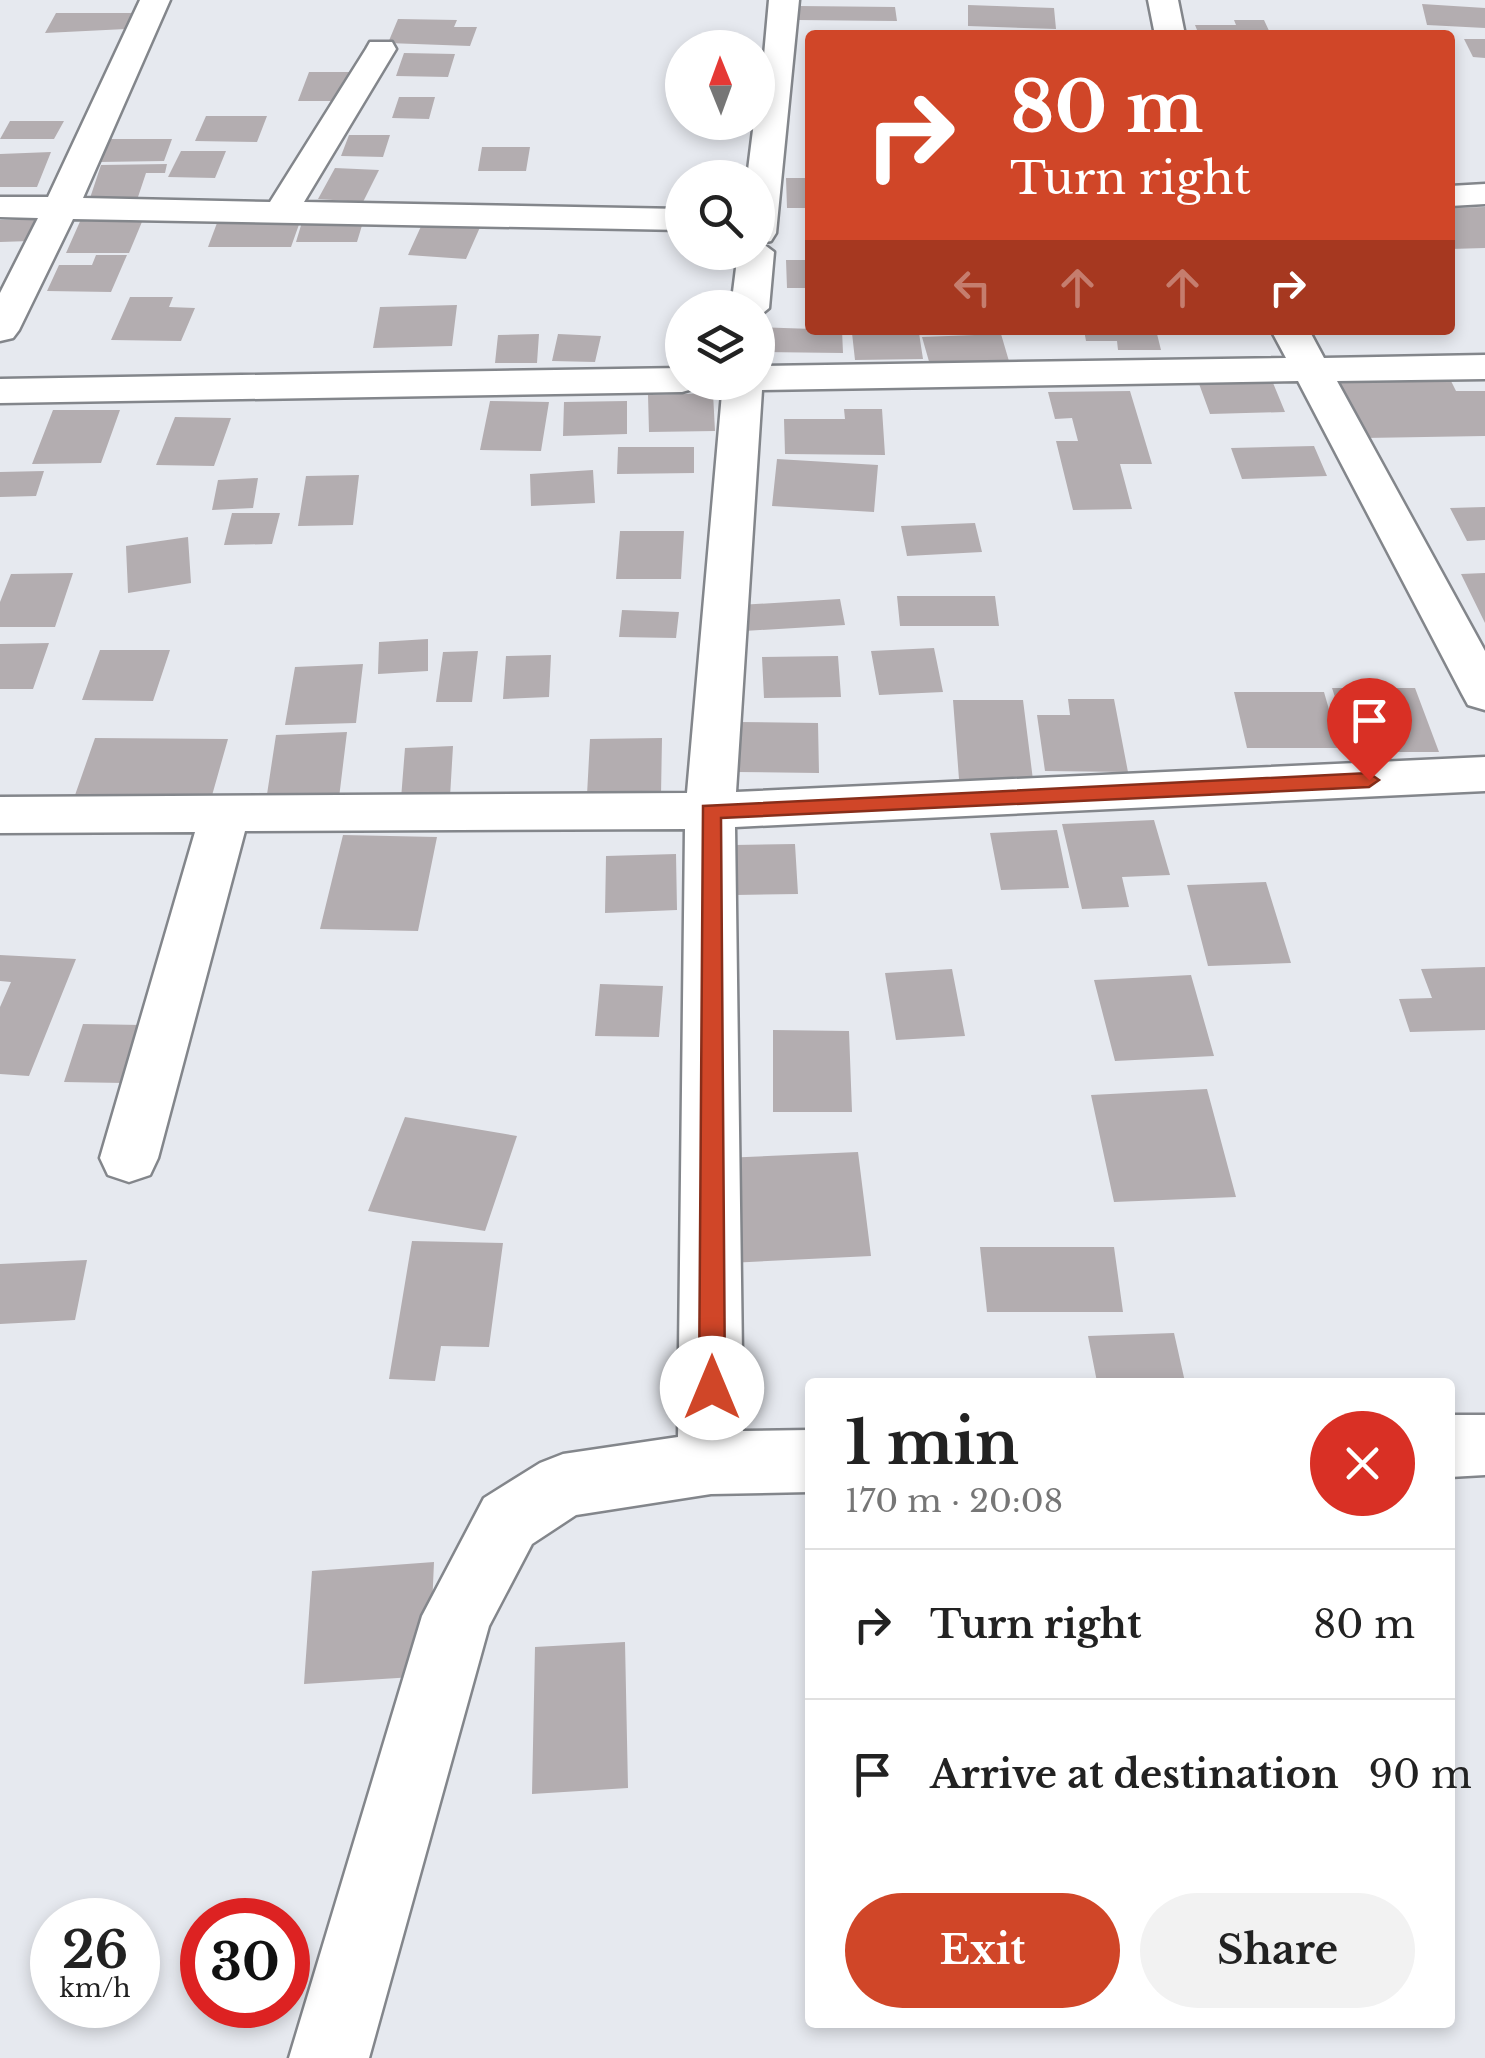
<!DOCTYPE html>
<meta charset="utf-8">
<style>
body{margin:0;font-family:"Libre Baskerville",serif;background:#f2f2f2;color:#222;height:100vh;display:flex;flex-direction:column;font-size:38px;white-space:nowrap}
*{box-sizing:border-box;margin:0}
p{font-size:32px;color:#767676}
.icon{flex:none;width:55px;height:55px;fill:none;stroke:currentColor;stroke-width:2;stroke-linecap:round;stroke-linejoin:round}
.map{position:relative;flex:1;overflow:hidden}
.details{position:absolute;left:805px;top:1378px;width:650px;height:650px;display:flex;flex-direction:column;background:#fff;border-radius:10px;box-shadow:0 5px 15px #0003}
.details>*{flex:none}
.banner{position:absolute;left:805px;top:30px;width:650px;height:305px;border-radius:10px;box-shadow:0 5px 15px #0003;background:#d04628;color:#fff;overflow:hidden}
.needle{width:65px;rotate:359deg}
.tools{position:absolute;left:665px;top:30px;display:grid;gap:20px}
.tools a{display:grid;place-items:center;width:110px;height:110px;border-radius:50%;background:#fff;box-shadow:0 5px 15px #0003;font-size:50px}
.speed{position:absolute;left:30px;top:1898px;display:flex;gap:20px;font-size:50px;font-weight:700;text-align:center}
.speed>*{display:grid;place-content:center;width:130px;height:130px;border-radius:50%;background:#fff;box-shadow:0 5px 15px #0003;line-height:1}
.speed small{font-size:25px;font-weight:400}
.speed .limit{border:15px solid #d22;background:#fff;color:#111}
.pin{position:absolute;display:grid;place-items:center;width:85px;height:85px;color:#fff;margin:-102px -42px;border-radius:50% 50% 50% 0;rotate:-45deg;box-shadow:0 0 10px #0007}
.pin .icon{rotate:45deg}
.me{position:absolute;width:110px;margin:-55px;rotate:0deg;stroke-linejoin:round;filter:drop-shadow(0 0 8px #0008)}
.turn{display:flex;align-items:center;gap:35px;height:210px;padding:0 40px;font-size:45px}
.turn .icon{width:130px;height:130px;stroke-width:2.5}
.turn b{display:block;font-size:70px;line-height:85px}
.lanes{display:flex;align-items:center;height:95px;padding:0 40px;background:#0003;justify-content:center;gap:50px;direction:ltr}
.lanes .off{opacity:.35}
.round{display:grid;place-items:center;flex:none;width:105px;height:105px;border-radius:52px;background:#f2f2f2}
.summary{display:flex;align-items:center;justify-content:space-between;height:170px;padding:0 40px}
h1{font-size:60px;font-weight:700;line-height:75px}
.cta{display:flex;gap:20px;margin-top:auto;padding:20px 40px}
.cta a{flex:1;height:115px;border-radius:60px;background:#d04628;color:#fff;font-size:40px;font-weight:700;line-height:115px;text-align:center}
.cta a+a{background:#f2f2f2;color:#222}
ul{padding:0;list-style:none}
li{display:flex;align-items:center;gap:30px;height:150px;padding:0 40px;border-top:2px solid #e0e0e0}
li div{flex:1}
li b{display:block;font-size:38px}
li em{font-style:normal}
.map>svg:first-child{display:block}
.building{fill:#b3adb0}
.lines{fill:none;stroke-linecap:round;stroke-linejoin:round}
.minor-casing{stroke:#83868b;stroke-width:5}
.minor{fill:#fff;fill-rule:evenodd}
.route{fill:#d04628;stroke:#872e1a;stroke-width:2.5}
</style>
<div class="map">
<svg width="1485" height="2058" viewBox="0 0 1485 2058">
<rect width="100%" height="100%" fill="#e6e9ef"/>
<path class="building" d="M1422,4L1485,8V28L1427,25Z
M968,5L1054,8L1056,29L968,26Z
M798,6L895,7L897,21L798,20Z
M56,13H134L126,29L45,33Z
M398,19L457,20L454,27H477L470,46L388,43Z
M1234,20H1264L1271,35H1199L1195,25H1236Z
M1464,39H1485V58L1473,57Z
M404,53L455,54L448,77L396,76Z
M309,72H358L348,101H298Z
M399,97H435L429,119L392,118Z
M206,116H267L257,142L195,141Z
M10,121H64L54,139H0Z
M349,135H390L383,157L341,156Z
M108,139H172L164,161L99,162Z
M482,147H530L526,171H478Z
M181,151H226L215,178L168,177Z
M51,152L37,187H0V154Z
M167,164L165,173H146L138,197L90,198L101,165Z
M335,168L379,170L363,202L318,199Z
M786,178H810V208H787Z
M1485,207V248L1450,249V217H1453L1450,208Z
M220,215L302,216L291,247H208Z
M82,217H144L129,253H66Z
M38,219L30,241L0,242V220Z
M302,222H363L357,242H296Z
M423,222L481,225L466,259L408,255Z
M96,255H127L111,292L47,291L59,265H92Z
M786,260H810V288H787Z
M130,297H173L169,307L195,308L181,341L111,340Z
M457,305L452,346L373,348L380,307Z
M758,327L842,330L843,353L758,352Z
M1084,330H1156L1161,350H1118L1117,341H1086Z
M671,333H682V357H673Z
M852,333H919L923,359L855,360Z
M539,334L537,363H495L498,335Z
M558,334L601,336L595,362L552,361Z
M1001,334L1011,368L932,372L922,337Z
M1446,371L1456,391H1485V436L1364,438L1335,373Z
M1271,378L1285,412L1210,414L1198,381Z
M1130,391L1152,464H1120L1132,509L1073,510L1056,441H1078L1072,418L1055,419L1048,392Z
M713,393L715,431L649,432L648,395Z
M490,401L549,402L541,451L480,450Z
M627,401V434L563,436L564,402Z
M844,409H882L885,455L785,454L784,419H845Z
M53,410H120L101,463L32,464Z
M175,417L231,418L214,466L156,465Z
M1314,446L1327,476L1242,479L1231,448Z
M618,447H694V473L617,474Z
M777,459L878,465L874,512L772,506Z
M593,470L595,503L531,506L530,474Z
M44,471L36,496L0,497V472Z
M359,475L353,525L298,526L306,476Z
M258,478L253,508L212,510L218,480Z
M1485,507V540L1467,541L1450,508Z
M232,513H280L272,544L224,545Z
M975,523L982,552L907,556L901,526Z
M620,531H684L681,579H616Z
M188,537L191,583L128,593L126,546Z
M73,573L55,627H0V602L11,574Z
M1485,573V623L1461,574Z
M897,596H995L999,626H900Z
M840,599L845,625L744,631L739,605Z
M622,610L679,612L676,638L619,637Z
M428,639V671L378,674L379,642Z
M49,643L33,689H0V644Z
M934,648L943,692L879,695L871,651Z
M100,650H170L153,701L82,700Z
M478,651L472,702H436L443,652Z
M551,655L549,697L503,699L506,656Z
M838,656L841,697L764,698L762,657Z
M363,664L356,723L285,725L295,667Z
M1332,688H1415L1439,752H1353Z
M1234,692H1324L1340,748H1247Z
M1068,699H1114L1128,772L1045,771L1037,715H1070Z
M953,700H1023L1033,780L959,779Z
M738,722L818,723L819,773L737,772Z
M347,732L339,798L266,801L276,735Z
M95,738L228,739L211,799L74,798Z
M662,738L661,795H587L590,739Z
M453,746L450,797L401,799L405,748Z
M1154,820L1170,875L1122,877L1129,907L1082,909L1062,824Z
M1057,830L1069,888L1001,890L990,833Z
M343,835L437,837L418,931L320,929Z
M795,844L798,894L735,895L734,845Z
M676,854L677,910L605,913L606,856Z
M1266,882L1291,963L1208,966L1187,885Z
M0,955L76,959L29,1076L0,1074V1007L11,982L0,981Z
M1485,967V1030L1410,1032L1399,999L1432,998L1421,969Z
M952,969L965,1036L896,1040L885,973Z
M1191,975L1214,1056L1115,1061L1094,980Z
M600,984L663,986L659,1037L595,1036Z
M83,1024L142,1025L125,1083L64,1082Z
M773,1030L849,1031L852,1112H773Z
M1207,1089L1236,1197L1114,1202L1091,1095Z
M405,1117L517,1136L485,1231L368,1211Z
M858,1152L871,1256L729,1263L723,1158Z
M412,1241L503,1243L489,1347L441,1346L435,1381L389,1379Z
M980,1247H1114L1123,1312H987Z
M87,1260L75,1320L0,1324V1264Z
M1174,1333L1185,1382H1097L1088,1336Z
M434,1562L429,1676L304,1684L312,1571Z
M625,1642L628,1788L532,1794L535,1647Z"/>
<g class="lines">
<g class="minor-casing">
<path id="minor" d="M140,0H170L83,198L270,202L366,49L370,42H392L396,49L304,202L682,209V230L73,219L19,330L13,338L0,341V293L38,218L0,217V197H48Z
M769,0H799L776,233L771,241L762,243L774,252L769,308L758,317V308H731L738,252H758V178H747L754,122H758Z
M1148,0H1178L1185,35H1155Z
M1485,184V204L1450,206V186Z
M1271,330H1309L1324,358L1485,355V379L1337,381L1485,651V710L1468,705L1462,694L1298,381L762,390L736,792L1485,757V791L735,827L743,1431L810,1430V1492L711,1494L576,1515L532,1544L489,1626L369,2058H289L422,1616L484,1498L540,1463L563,1454L678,1437L685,829L245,831L158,1158L150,1175L129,1182L108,1175L100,1158L195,832L0,833V797L687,793L723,382H758V366L1286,358Z
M682,368V382H700L696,388L682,392L0,403V379Z
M1450,1415H1485V1475L1450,1477Z"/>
</g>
<use href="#minor" class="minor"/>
</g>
<path class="route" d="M1369,773L1379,780L1369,787L721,818L725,1388L721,1396L712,1400L702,1396L699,1388L703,806Z"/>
</svg>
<div class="tools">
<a><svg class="needle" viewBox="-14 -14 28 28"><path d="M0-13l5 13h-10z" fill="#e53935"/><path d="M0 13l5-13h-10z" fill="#767676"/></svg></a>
<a><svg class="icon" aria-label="search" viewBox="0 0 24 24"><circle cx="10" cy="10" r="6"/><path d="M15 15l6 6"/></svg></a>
<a><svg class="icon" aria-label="layers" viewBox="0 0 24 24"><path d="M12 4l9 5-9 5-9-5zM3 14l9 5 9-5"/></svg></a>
</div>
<div class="speed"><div>26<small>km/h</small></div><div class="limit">30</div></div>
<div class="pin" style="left:1369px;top:780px;background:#d93025"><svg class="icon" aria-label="arrive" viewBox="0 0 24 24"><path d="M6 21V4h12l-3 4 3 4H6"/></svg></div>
<svg class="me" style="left:712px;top:1388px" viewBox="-20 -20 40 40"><circle r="19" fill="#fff"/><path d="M0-13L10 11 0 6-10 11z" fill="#d04628"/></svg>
<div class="banner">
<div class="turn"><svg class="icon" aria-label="right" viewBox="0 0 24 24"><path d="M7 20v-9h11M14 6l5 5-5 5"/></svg><div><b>80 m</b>Turn right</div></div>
<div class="lanes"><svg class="icon off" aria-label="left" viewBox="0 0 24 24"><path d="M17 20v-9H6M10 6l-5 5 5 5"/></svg><svg class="icon off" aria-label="ahead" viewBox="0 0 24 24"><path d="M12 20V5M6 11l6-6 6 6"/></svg><svg class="icon off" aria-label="ahead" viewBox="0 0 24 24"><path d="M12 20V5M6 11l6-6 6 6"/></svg><svg class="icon" aria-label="right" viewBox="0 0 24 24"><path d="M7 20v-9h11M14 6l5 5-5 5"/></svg></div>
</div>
<section class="details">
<div class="summary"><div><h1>1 min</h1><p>170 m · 20:08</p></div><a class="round" style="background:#d93025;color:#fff"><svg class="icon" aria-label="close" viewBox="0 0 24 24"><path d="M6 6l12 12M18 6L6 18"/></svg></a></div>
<ul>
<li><svg class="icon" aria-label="right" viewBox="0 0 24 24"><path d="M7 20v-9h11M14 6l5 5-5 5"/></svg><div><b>Turn right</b></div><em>80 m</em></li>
<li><svg class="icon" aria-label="arrive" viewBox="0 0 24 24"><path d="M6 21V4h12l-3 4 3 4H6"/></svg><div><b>Arrive at destination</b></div><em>90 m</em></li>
</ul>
<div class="cta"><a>Exit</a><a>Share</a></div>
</section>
</div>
